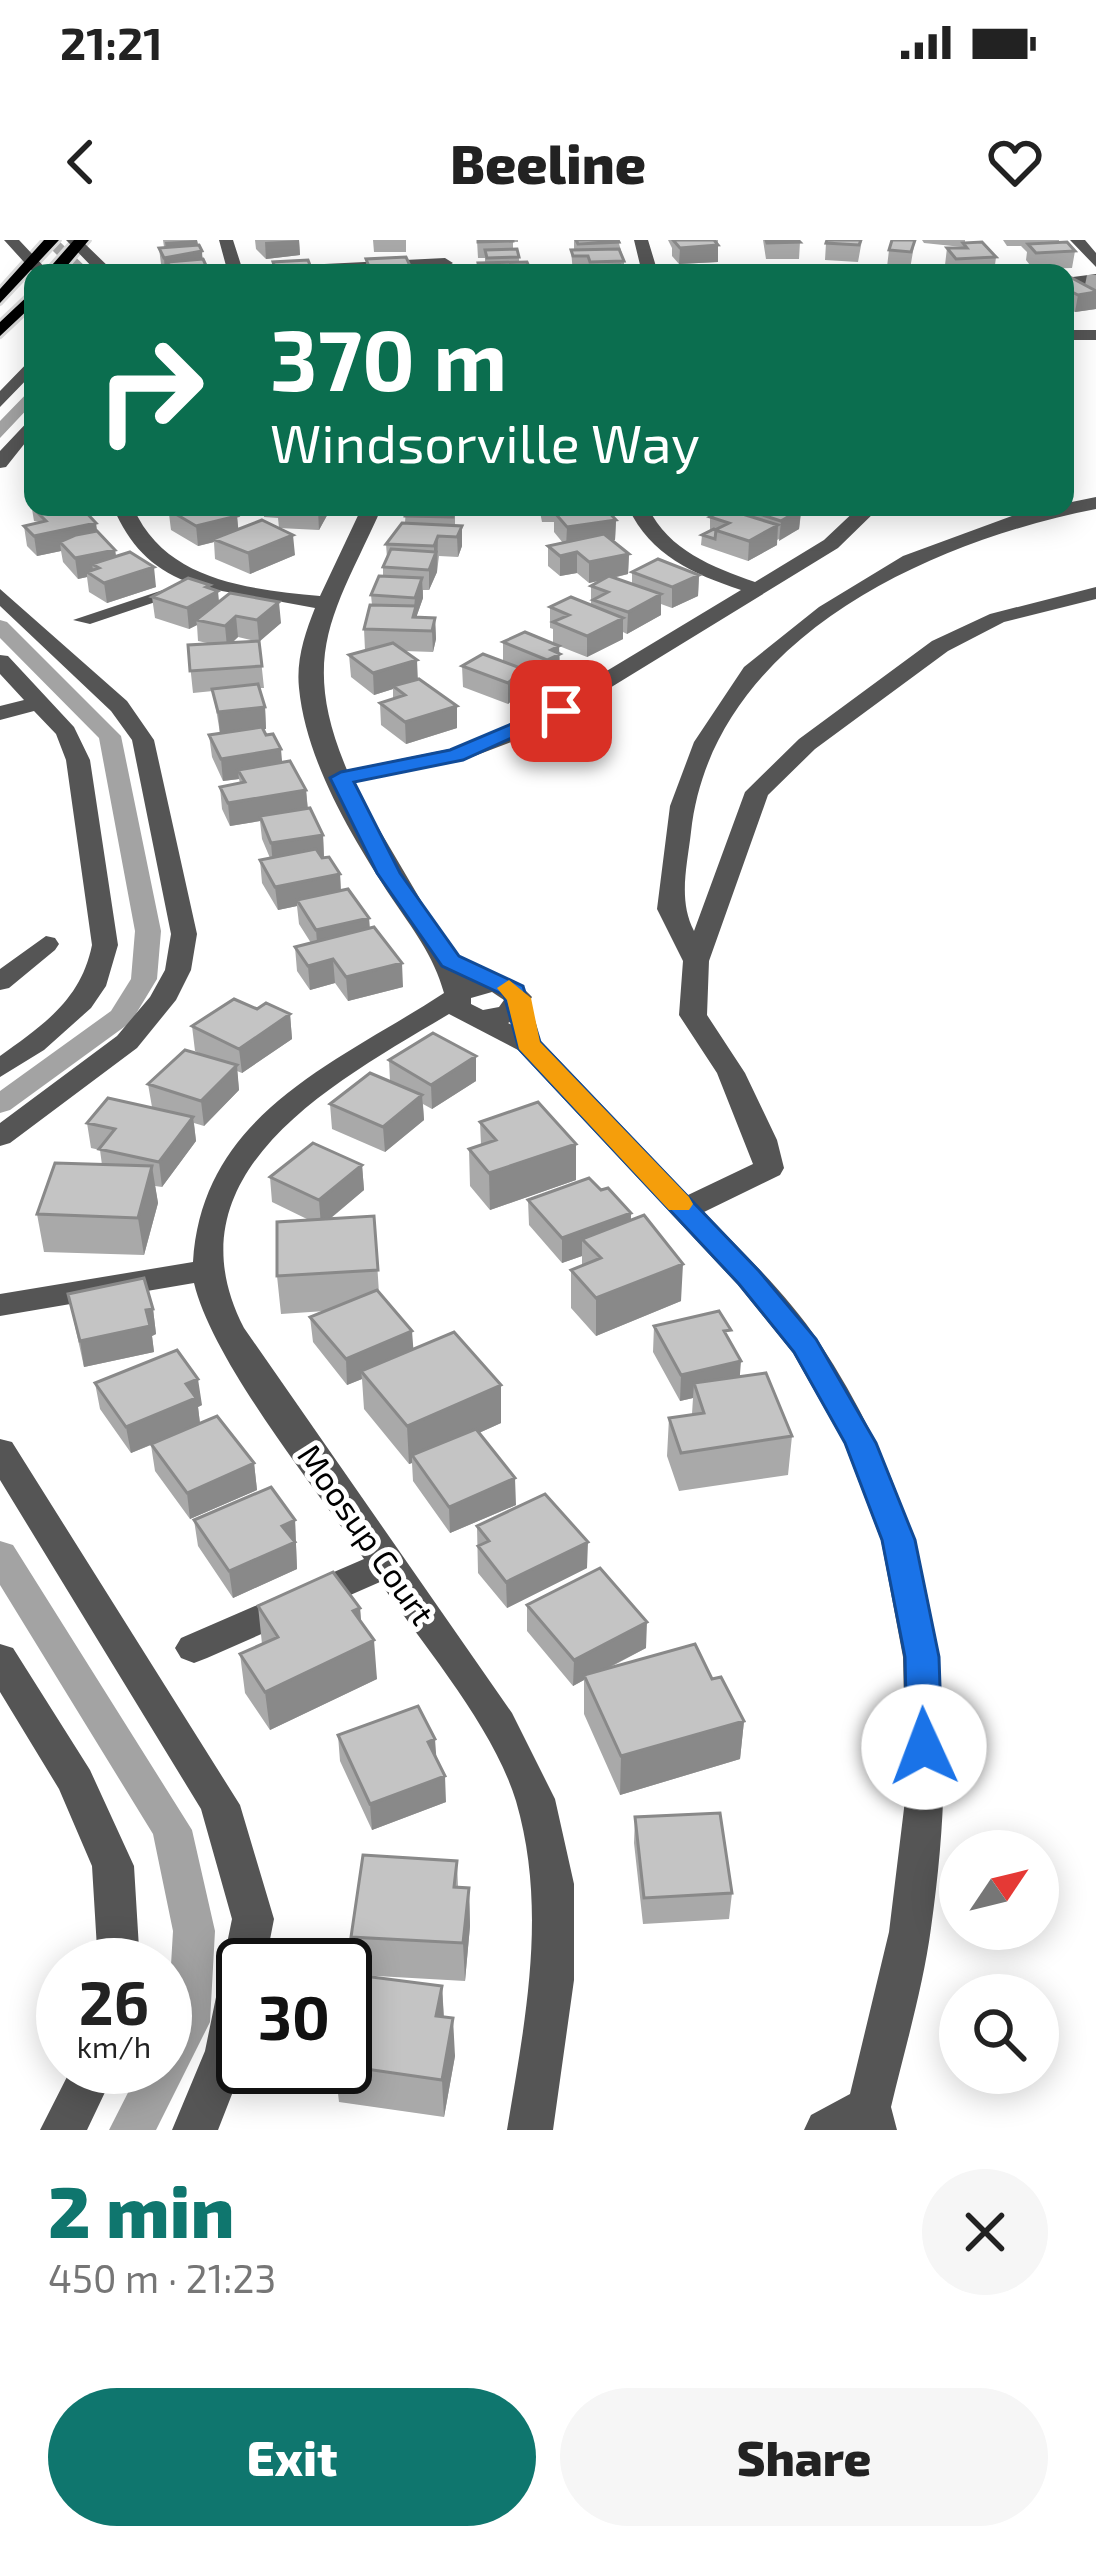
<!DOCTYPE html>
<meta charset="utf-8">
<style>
body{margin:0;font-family:"Exo 2",sans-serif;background:#f6f6f6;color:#222;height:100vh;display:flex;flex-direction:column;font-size:45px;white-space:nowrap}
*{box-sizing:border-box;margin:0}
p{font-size:39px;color:#767676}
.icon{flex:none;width:66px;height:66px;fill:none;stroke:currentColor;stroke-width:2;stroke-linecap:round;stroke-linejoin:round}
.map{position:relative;height:1890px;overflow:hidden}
.sheet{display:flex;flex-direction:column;background:#fff;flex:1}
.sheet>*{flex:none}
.hud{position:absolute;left:24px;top:24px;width:1050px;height:252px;border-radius:24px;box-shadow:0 6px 30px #0003;background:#0b6e4f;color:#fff;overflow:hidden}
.needle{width:78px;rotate:55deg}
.controls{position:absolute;left:939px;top:1590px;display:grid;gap:24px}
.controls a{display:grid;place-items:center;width:120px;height:120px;border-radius:50%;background:#fff;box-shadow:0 6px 30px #0003;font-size:60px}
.speed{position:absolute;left:36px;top:1698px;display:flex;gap:24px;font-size:60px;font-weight:700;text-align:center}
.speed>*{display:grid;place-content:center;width:156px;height:156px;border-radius:50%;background:#fff;box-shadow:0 6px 30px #0003;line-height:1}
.speed small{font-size:30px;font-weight:400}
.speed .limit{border:6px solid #111;border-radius:18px;background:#fff;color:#111}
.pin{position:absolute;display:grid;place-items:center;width:102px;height:102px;color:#fff;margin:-51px;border-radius:24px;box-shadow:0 6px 18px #0006}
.me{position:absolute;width:132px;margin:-66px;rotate:358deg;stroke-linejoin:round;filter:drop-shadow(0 0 9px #0008)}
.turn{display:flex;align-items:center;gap:42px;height:252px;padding:0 48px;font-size:54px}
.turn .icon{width:156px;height:156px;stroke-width:2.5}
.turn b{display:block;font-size:84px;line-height:102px}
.round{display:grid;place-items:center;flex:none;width:126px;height:126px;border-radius:63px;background:#f6f6f6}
.summary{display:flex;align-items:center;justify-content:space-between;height:204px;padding:0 48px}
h1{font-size:72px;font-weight:800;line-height:90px;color:#0f766e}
.button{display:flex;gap:24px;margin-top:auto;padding:24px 48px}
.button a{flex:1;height:138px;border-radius:72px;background:#0f766e;color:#fff;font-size:48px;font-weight:800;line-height:138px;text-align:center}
.button a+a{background:#f6f6f6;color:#222}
.status{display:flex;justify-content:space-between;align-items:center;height:84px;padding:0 60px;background:#fff;direction:ltr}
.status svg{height:33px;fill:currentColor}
header{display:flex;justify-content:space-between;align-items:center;height:156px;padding:0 48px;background:#fff;font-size:54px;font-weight:800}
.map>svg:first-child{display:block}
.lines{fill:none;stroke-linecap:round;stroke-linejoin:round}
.canal{fill:#a3a3a3;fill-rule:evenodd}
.major-casing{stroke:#dbdbdb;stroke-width:6}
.minor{fill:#555;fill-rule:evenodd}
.major{fill:#000;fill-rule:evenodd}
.wall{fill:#a9a9a9;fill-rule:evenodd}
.shaded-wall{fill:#898989}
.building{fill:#c4c4c4;stroke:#898989;stroke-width:3}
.route{fill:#1a73e8;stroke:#114b97;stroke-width:3}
.slow{fill:#f59e0b}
.labels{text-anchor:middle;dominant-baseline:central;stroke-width:10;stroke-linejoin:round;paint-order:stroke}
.street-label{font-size:33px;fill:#000;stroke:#fff}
</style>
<div class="status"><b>21:21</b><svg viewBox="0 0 49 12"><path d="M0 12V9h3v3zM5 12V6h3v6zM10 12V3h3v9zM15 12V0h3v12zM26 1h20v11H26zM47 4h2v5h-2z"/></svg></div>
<header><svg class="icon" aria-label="back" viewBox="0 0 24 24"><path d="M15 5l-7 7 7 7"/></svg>Beeline<svg class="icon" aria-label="heart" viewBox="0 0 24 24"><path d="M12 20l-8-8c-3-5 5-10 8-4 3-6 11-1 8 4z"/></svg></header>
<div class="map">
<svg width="1096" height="1890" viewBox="0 0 1096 1890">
<rect width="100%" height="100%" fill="#fff"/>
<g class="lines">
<path class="canal" d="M42,0H58L92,33H75Z
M33,147V163L0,198V181Z
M0,380L7,382L121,496L161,691L157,739L131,782L10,870L0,873V851L111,771L131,739L135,691L99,498L0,398Z
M0,1301L13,1305L192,1590L215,1691L210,1782L156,1890H109L141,1827H165L173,1691L153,1594L0,1345Z"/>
<g class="major-casing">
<path id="major" d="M44,0H59L0,63V49Z
M74,0H89L61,33H45Z
M33,51V65L0,96V82Z"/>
</g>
<path class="minor" d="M4,0H19L50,33H34Z
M66,0H81L115,33H98Z
M219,0H233L242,28L445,18L453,23L445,28L228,33Z
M634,0H648L658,33H642Z
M1070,0H1085L1096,13V27Z
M751,28H821L829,33H743Z
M1096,34V44L1065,48V38Z
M1065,90H1096V100H1065Z
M33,117V133L0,167V151Z
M33,176V193L6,227L0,228V211Z
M1096,257V269C928,302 712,400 691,592C687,627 678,660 694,691L745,552L799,499L932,401L990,374L1096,347V359L1004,382L948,411L815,509L768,555L709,721L707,775L745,833L777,900L784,928L780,935L704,972C743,1013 787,1054 819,1102C942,1289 962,1470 931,1688C923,1748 905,1808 891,1867L897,1890H804L811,1875L850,1854L889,1692L906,1552L903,1417L881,1300L844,1203L793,1113L738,1045L518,810L449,774C339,840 163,931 244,1088L512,1473L555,1559L574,1644V1740L553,1890H507C525,1781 548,1671 516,1561C493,1486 424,1407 380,1342L207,1418L194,1423L181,1418L175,1408L181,1398L364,1319C315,1247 213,1122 194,1043L0,1076V1054L193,1022C202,873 337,823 444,753C434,716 412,688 391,657C352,597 306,521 299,448C296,420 305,393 315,368L200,347L90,384L73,380L187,342C150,327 129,304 113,267H133C165,341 248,349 320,356L362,267H382C335,372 298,413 347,530L450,509L522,482L741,350C693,334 650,315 628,267H648C668,310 712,327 755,342L824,300L859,267H880L838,308L538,492L464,520L352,543L467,739C493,734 514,737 532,757L519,778L508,783L538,798L688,955L753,924L717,833L679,775L683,721L657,669L670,566L694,502L744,427L819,367L903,316L1023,272ZM492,752L504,760L499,767L483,770L471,764V758Z
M0,349L127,461L154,500L197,694L191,730L176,760L137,808L10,903L0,906V883L117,796L150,757L165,730L171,694L132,500L111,471L0,366Z
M0,415L8,416L74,487L90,520L118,705L106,746L91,768L44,810L0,837V816C43,785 81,760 92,705L66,520L56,494L34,471L0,480V466L24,460L0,434Z
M46,696L55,698L59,704L55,710L9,748L0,750V729Z
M0,1199L12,1202L240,1565L274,1679L265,1725H243V1826L218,1890H172L205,1811L232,1679L201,1569L0,1240Z
M0,1404L13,1408L90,1530L134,1626L140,1725H98L92,1626L59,1549L0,1452Z
M72,1827H117L87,1890H40Z"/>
<use href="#major" class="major"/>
</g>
<path class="wall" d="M158,0H197L203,19L209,33H165L161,24L159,8L164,7L163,0Z
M255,0H299L300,15L266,19L256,9Z
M373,0H406V12H374Z
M477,0H518V2H513V9L519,17V22L530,29V33H478V23H485V18H478Z
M574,0H618L624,21V33H573L571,10H574Z
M668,0H718V22L679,24L672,16V8Z
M763,0H798L800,2L799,19H766Z
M862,0L858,22L825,20L826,3Z
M915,0L910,29L887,27L889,10Z
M922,0H965V3L996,17L994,33H952L945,25L947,8L962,7L924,3Z
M1003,0H1059V3L1075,11L1072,28L1033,29L1026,20L1027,12L1021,6H1007Z
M366,19L410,26V33H367Z
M1087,35H1096V69L1075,72L1065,67V38L1085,45Z
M28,245H33V267H83L97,291L115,310L116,316L156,347L107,363L89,352L87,337L78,339L63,322L61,311L37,316L27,306L24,286L40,282L34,281Z
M162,267H225L237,276L238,289L295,315L250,334L215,319L214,302L198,306L171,290L169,274Z
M264,267H330V270L319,290L279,288L278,278L264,277Z
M406,267H465L463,273L455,272V286L462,306L458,317L439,316L437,332L429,350H423V358L417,375V377L435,378L436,399L433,412L404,411L418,439L457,466V488L406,504L381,485L380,463L393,459V449L374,455L351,437L349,415L368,410H365L364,389L372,365L371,355L383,336V327L387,318L386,304L405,283Z
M539,267H604L616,280L615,300L612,301L629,314L628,334L613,338L632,344V332L699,335L698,356L672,368L661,364V375L627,394L623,392V399L587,417L559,406L560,435L547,442L523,432V450L508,464L463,447L462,426L503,422V402L553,403V389L550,388V367L591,365V346L602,340L589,343L577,333L560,336L548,326V306L563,303L554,292V282H542Z
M739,267H824L806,276L801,274L799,289L777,300V305L748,321L701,305L702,295L710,291V277L738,272Z
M211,348L219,361L281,383L259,401L264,448H259L265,467L266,489H263L282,523L306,550L308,569L323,595L324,618L340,634L341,650L369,678L370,688L403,747L348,761L335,743L310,750L297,731L295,707L311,703L299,684L297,666L278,670L262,643L260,620L270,618L262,599L260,581L230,586L222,569L220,547L240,543L239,539L223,541L212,517L209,495L220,493L213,451L193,453L188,405L212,404L198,401L197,385L189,389L155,378L152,357ZM238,397L255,401L232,403Z
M257,769L290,774L292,799L242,833L237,831L239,850L204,886L194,883L196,901L162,947L155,946L158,963L144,1015L44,1012L37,974L102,925L100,910L91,908L87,883L152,867L148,844L205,816L195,811L192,786Z
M476,816V841L432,869L423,864L424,880L385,912L332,889L330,864L390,841L389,820Z
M480,882L576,940L490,970L470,946L469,909L481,905Z
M362,925L364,950L330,979L374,976L379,1053L413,1109L501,1183L479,1193L516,1265L450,1293L413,1241L412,1223L409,1224L364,1169L362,1139L347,1145L313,1102L310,1077L325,1071L281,1074L277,1036L309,980L272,962L270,937Z
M601,950L631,973V980L681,1061L596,1096L571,1068V1030L582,1026V1016L562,1023L529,985L528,960Z
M68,1054L153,1069L156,1094L152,1096L154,1112L84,1127Z
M654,1086L730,1102L740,1137L792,1196L788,1235L679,1251L667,1216L669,1178L692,1174L693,1158L680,1161L653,1112Z
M95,1143L202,1165L198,1167L200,1183L254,1223L257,1250L190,1279L155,1231L151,1205L131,1213L100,1169Z
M194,1280H295L297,1329L233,1358L198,1306Z
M477,1286L587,1328L507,1368L478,1333Z
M527,1365L646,1408L605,1430L712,1439L744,1481L740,1519L620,1555L584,1474V1440L573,1446L527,1391Z
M258,1366L360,1368L361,1382L377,1439L270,1490L245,1453L240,1414L262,1404Z
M338,1495L446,1562L372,1590L340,1521Z
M635,1577L732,1653L729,1679L643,1684L634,1603Z
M457,1621L458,1647L469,1648L470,1686L465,1741L359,1735L442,1746L444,1777L455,1816L444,1877L339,1862L335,1827H345L356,1735L351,1697Z"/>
<path class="shaded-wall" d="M197,0L198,12L202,11L203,28L168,22L169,33H165L164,18L167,17L165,2Z
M299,0L300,15L266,19L265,2Z
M718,5V22L679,24L680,8Z
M1096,52V69L1075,72L1078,55Z
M320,267H330V270L319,290L318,270Z
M807,267H824L806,276Z
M801,269L799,289L779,301L781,281Z
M237,276L239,296L213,299L214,302L198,306L196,286Z
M616,280L615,300L566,307L567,287Z
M96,283L99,303L60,302L61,311L37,316L34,296Z
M778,285L777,305L748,321L749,301Z
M462,286V306L458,317L457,297Z
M293,295L295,315L250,334L248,313Z
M438,296L437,332L429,350V330L434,317V306Z
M115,310L118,330L99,328L92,324L94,335L87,332V337L78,339L75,318Z
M577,312V333L560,336V316Z
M629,314L628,334L589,343V322Z
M154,327L156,347L107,363L104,343Z
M699,335L698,356L672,368V347Z
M422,338L423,358L417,375V387L413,377L415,358Z
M210,345L211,355L218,351L220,372L196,380L197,385L189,389L187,368Z
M661,354V375L627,394L628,372Z
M279,362L281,383L259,402L257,380Z
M236,376L238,397L227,407L225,386Z
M435,378L436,399L433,412L432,391Z
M623,378V399L587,417V396Z
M559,406L560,435L547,442V420L551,410Z
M417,420L418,442L393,446V449L374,455L373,433Z
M523,429V450L508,464V443Z
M457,466V488L406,504L405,482Z
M265,467L266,489L220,494L218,472Z
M281,509L283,532L238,530L239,539L223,541L221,519Z
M306,550L308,573L260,576V581L230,586L228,563Z
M323,595L324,618L273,626L271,603Z
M340,634L341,658L297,660V666L278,670L275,647Z
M369,678L370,702L318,714L316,690Z
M333,719L335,743L310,750L308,726Z
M402,723L403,747L348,761L346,737Z
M290,774L292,799L242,833L239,809Z
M476,816V841L432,869L431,845Z
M237,825L239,850L204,886L201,861Z
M422,855L424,880L385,912L383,887Z
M193,877L196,901L162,947L159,922Z
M576,904V940L490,970L489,933Z
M362,925L364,950L321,986L319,960Z
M152,926L158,963L144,1015L138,978Z
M631,973L630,998L582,999V1016L562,1023V998Z
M683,1024L681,1061L596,1096V1058Z
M153,1069L156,1094L152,1096L154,1112L84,1127L80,1101Z
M412,1091L414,1117L361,1131L362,1139L347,1145L346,1119Z
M741,1121L739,1147L694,1143L693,1158L680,1161L681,1135Z
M198,1139L202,1165L198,1167L200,1184L131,1213L126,1187L186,1144Z
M501,1145V1183L416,1221L412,1215V1223L409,1224L407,1186Z
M254,1223L257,1250L190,1279L187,1253Z
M515,1238L516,1265L450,1293L449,1267Z
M295,1280L297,1329L233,1358L229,1331L282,1286Z
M588,1302L587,1328L507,1368L506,1342Z
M360,1368L363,1405L374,1400L377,1439L270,1490L265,1452L353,1371Z
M647,1382L646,1408L586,1439L584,1435V1440L573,1446L574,1420Z
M744,1481L740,1519L620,1555L621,1516Z
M435,1499L437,1526L428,1502Z
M445,1536L446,1562L372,1590L370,1564Z
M469,1648L470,1686L465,1741L463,1703Z
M442,1746L444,1784L436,1776Z
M453,1778L455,1816L444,1877L442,1840Z"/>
<path class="building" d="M478,0H513V1L478,2Z
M576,0H618L619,2L578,4Z
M673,0H714L718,5L680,8Z
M766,0H798L800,2L767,3Z
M827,0H861L859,5L826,3Z
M892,0H915L911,12L889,10Z
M982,2L996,17L956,19L947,8H967L963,3Z
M1067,2L1075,11L1036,13L1028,4Z
M199,5L202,11L164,18L159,8Z
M517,9L519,17L487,18L485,10Z
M619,9L624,21L590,22L588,16H573L571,10Z
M406,17L410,26L370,29L366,19Z
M203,19L209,32L172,33L168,22Z
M308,20L313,33H277L273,22Z
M527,22L530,29H524L526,33H480L478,23Z
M620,25L623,32L615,33H587L584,26Z
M788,26L816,28L815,33H787Z
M724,27L728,33H686L684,28Z
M837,28L859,33H835Z
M1070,37L1096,51V52L1078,55L1068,50H1065V38Z
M28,245H33V261L31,262Z
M70,267H81L96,283L34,296L24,286L46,281L38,273Z
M180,267H225L237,276L196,286L169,270Z
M320,267L318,270L277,268V267Z
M406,267H454L453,277L405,276Z
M595,267H604L616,280L567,287L554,272Z
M738,267H794L801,269L781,281Z
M726,269L778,285L749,301L715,290L729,283L710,277Z
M262,280L293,295L248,313L213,299Z
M402,283L462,286L457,297L438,296L434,306L386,304Z
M714,289L716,290L715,299L702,295Z
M97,291L115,310L75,318L60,302L76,295Z
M604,294L629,314L589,322L577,312L560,316L548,306Z
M391,309L436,312L429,330L383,327Z
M130,312L154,327L104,343L87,332L99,328L92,324Z
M658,319L699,335L672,347L632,332Z
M379,336L422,338L415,358L371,355Z
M609,336L661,354L628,372L593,360L608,352L591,346Z
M188,338L210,345L206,347L218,351L187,368L152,357Z
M230,353L279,362L257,380L236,376L225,386L196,380Z
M571,357L623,378L587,396L553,382L569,375L550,367Z
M370,365L416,366L413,377L435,378L432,391L364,389Z
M525,392L559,406L551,410L560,414L547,420L503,402Z
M259,401L262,426L190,431L188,405Z
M393,403L417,420L373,433L349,415Z
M483,414L523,429L508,443L462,426Z
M419,439L457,466L405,482L380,463L405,455L393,446Z
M258,444L265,467L218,472L212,449Z
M262,487L266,495L273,494L281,509L221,519L209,495Z
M290,521L306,550L228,563L220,547L245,542L238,530Z
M310,568L323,595L271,603L260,576Z
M316,609L322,618L329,617L340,634L275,647L260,620Z
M348,649L369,678L316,690L297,660Z
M374,687L402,723L346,737L333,719L308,726L295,707Z
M234,759L257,769L266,763L290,774L239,809L192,786Z
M433,793L476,816L431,845L389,820Z
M185,810L237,825L201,861L148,844Z
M370,833L422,855L383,887L330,864Z
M108,858L193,877L159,922L99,909L115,889L87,883Z
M538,862L576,904L489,933L469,909L496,900L480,882Z
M313,903L362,925L319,960L270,937Z
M55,923L152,926L138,978L37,974Z
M589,938L601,950L608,948L631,973L562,998L528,960Z
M644,975L683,1024L596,1058L571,1030L601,1018L582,999Z
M374,976L378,1030L277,1036V982Z
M144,1038L153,1069L146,1070L150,1086L80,1101L68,1054Z
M377,1050L412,1091L346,1119L310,1077Z
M719,1071L731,1090L724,1091L741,1121L681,1135L654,1086Z
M454,1092L501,1145L407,1186L361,1131Z
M177,1110L198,1139L186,1144L196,1158L126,1187L95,1143Z
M766,1133L792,1196L681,1213L669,1178L704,1173L694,1143Z
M217,1176L254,1223L187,1253L151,1204Z
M476,1189L515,1238L449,1267L412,1215Z
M271,1247L295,1280L282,1286L295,1302L229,1331L194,1280Z
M545,1254L588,1302L506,1342L478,1306L489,1301L477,1286Z
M600,1328L647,1382L574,1420L527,1365Z
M333,1332L360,1368L353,1371L374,1400L265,1452L240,1414L278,1397L258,1366Z
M695,1404L712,1439L721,1437L744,1481L621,1516L584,1435Z
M418,1466L435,1499L428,1502L445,1536L370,1564L338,1495Z
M720,1573L732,1653L644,1658L635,1577Z
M363,1615L457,1621L454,1647L469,1648L463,1703L351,1697Z
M356,1735L442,1746L436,1776L453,1778L442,1840L345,1826V1781Z"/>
<path class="route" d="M554,466L571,471L463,520L354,542L400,633L459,716L523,746L540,802L759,1031L816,1099L876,1203L915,1300L939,1417L942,1507L937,1518L924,1522L912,1518L907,1507L905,1417L882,1300L845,1203L794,1112L739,1044L519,809L504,755L442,726L377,633L330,538L341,532L450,510Z"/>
<path class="slow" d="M509,740L531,758L540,802L689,957L693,964L689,970H669L519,809L507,760L497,748Z"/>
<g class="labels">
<g class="street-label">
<text transform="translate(367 1294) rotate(55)">Moosup Court</text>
</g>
</g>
</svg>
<div class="controls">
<a><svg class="needle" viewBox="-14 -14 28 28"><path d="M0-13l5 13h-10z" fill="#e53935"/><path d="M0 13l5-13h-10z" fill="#767676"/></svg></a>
<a><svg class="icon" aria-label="search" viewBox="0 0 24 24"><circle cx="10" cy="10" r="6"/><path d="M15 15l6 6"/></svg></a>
</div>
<div class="speed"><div>26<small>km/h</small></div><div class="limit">30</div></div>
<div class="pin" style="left:561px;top:471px;background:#d93025"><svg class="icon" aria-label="arrive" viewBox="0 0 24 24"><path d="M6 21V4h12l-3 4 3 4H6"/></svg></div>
<svg class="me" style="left:924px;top:1507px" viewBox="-20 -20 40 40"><circle r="19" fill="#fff"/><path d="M0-13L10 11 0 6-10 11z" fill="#1a73e8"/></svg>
<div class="hud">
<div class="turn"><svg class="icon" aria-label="right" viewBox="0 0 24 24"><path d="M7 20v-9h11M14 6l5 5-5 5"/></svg><div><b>370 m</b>Windsorville Way</div></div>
</div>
</div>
<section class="sheet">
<div class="summary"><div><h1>2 min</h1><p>450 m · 21:23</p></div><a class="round"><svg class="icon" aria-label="close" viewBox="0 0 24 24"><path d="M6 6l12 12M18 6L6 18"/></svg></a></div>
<div class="button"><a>Exit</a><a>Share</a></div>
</section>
